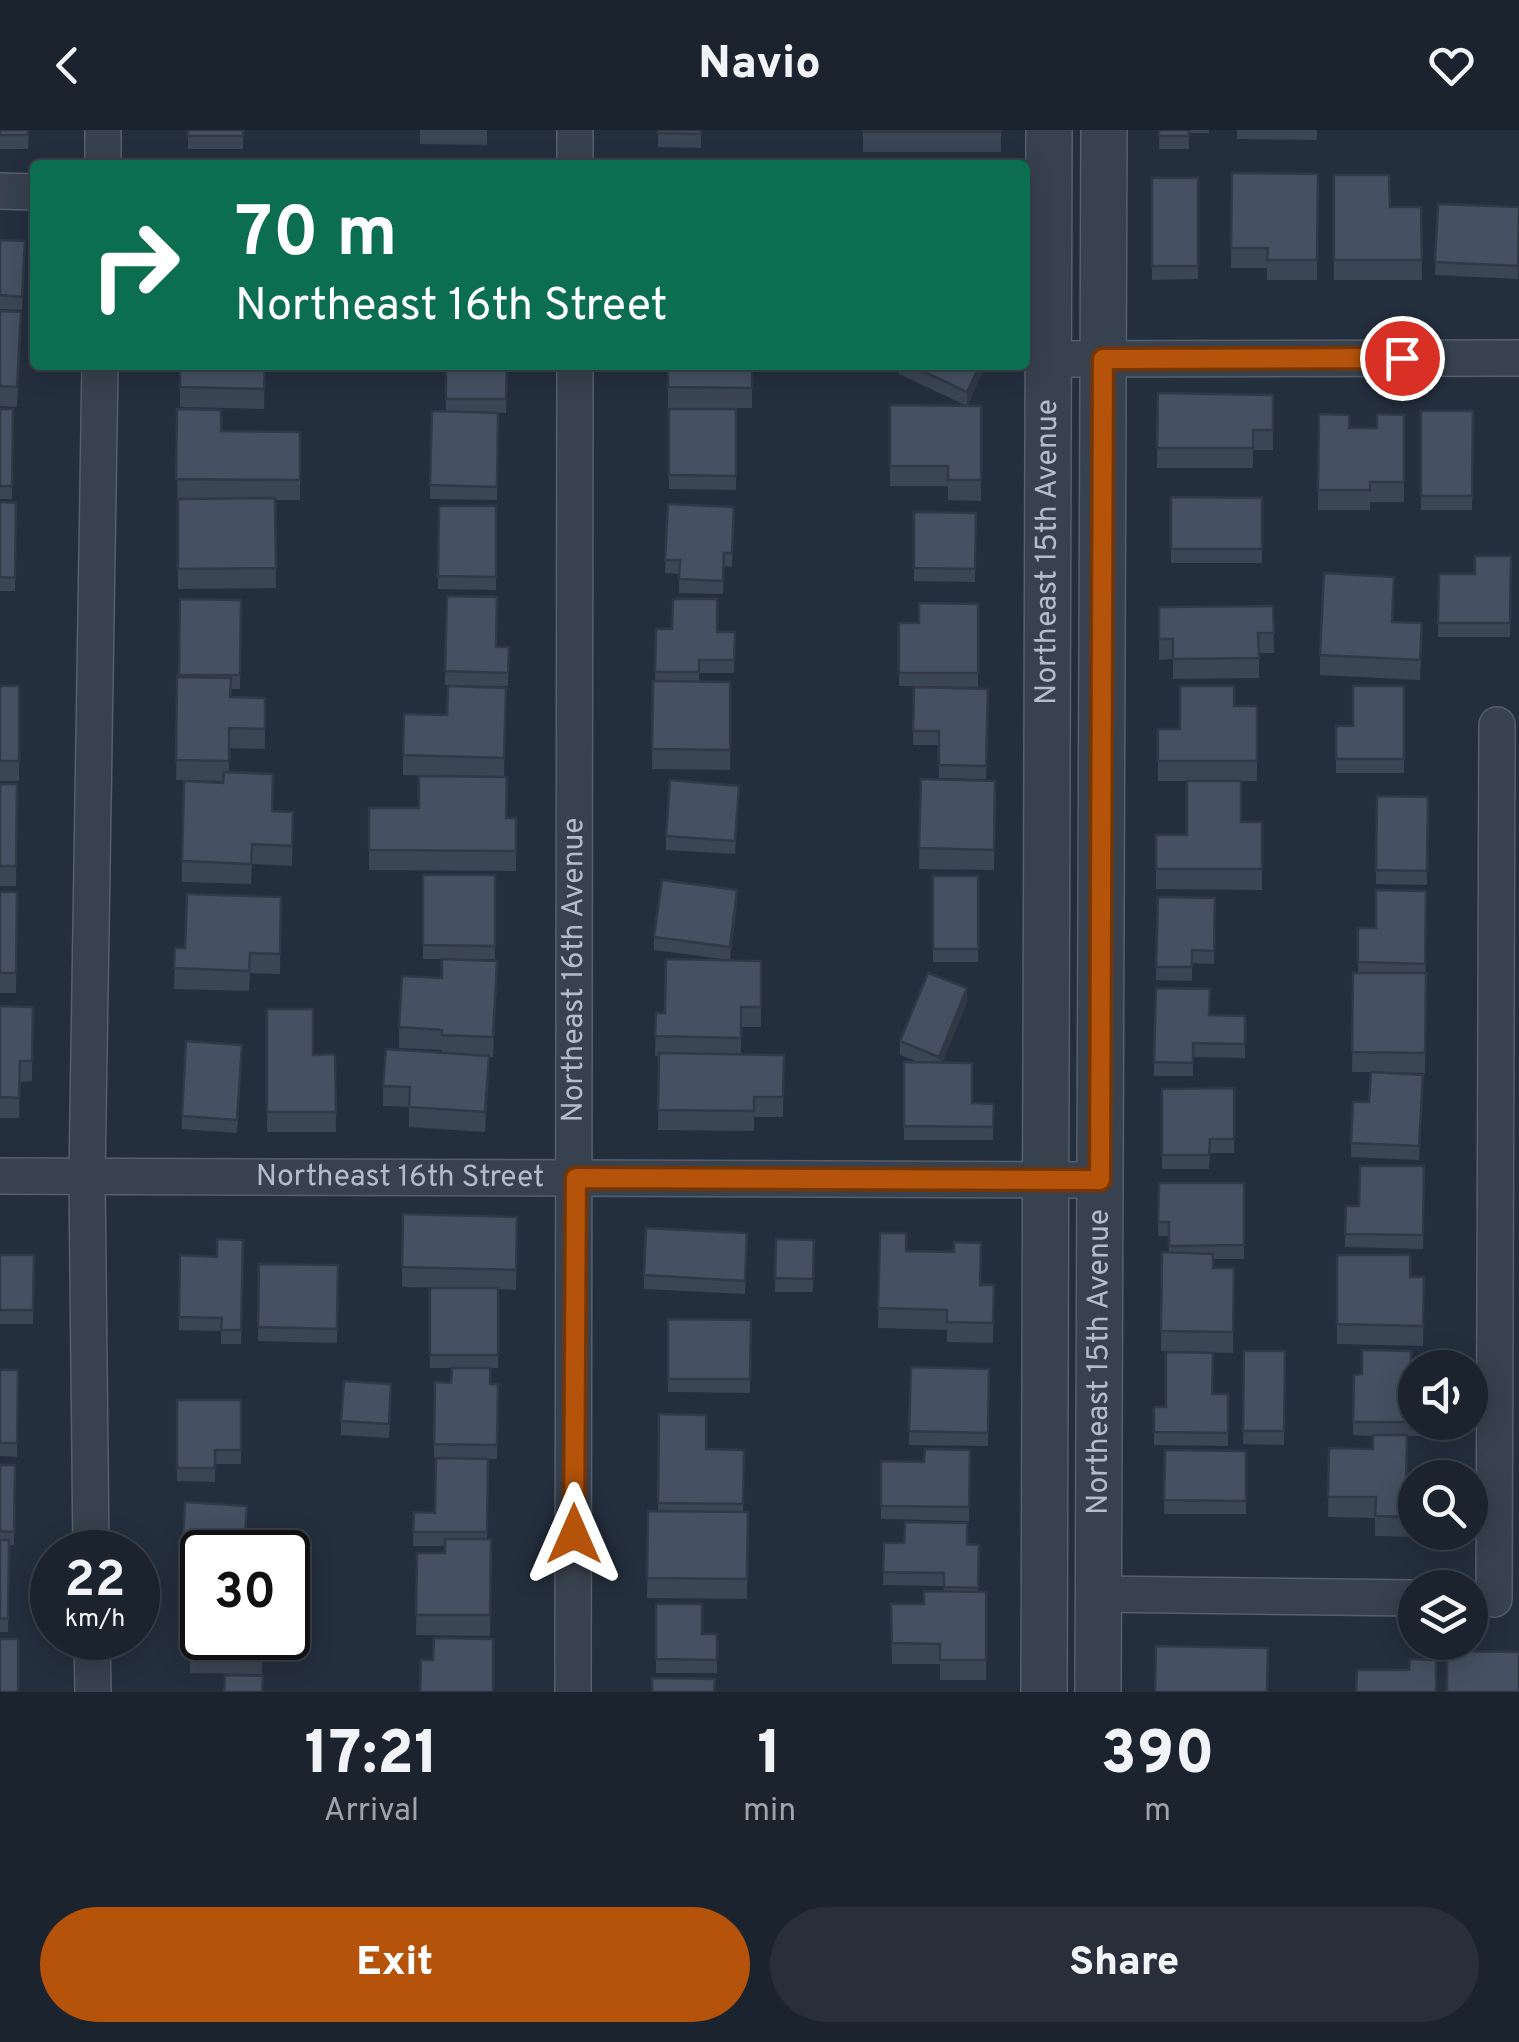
<!DOCTYPE html>
<style>
body{margin:0;font-family:Overpass,sans-serif;background:#282f3a;color:#f1f3f6;height:100vh;display:flex;flex-direction:column;font-size:38px;white-space:nowrap}
*{box-sizing:border-box;margin:0}
p{font-size:32px;color:#a0a4aa}
.icon{flex:none;width:55px;height:55px;fill:none;stroke:currentColor;stroke-width:2;stroke-linecap:round;stroke-linejoin:round}
.map{position:relative;height:1562px;overflow:hidden}
.drawer{display:flex;flex-direction:column;background:#1b232e;flex:1}
.drawer>*{flex:none}
.top-card{position:absolute;left:30px;top:30px;width:1000px;height:210px;border-radius:10px;box-shadow:0 5px 25px #0003,0 0 0 2px #39404a;background:#0b6e4f;color:#fff;overflow:hidden}
.controls{position:absolute;left:1398px;top:1220px;display:grid;gap:20px}
.controls a{display:grid;place-items:center;width:90px;height:90px;border-radius:50%;background:#1b232e;box-shadow:0 5px 25px #0003,0 0 0 2px #39404a;font-size:50px}
.speed{position:absolute;left:30px;top:1400px;display:flex;gap:20px;font-size:50px;font-weight:700;text-align:center}
.speed>*{display:grid;place-content:center;width:130px;height:130px;border-radius:50%;background:#1b232e;box-shadow:0 5px 25px #0003,0 0 0 2px #39404a;line-height:1}
.speed small{font-size:25px;font-weight:400}
.speed .limit{border:5px solid #111;border-radius:15px;background:#fff;color:#111}
.pin{position:absolute;display:grid;place-items:center;width:85px;height:85px;color:#fff;margin:-42px;border:5px solid #fff;border-radius:50%;box-shadow:0 2px 10px #0007}
.me{position:absolute;width:110px;margin:-55px;rotate:0deg;stroke-linejoin:round;filter:drop-shadow(0 0 8px #0008)}
.turn{display:flex;align-items:center;gap:35px;height:210px;padding:0 40px;font-size:45px}
.turn .icon{width:130px;height:130px;stroke-width:2.5}
.turn b{display:block;font-size:70px;line-height:85px}
.eta{display:flex;justify-content:space-evenly;align-items:center;height:170px;text-align:center}
.eta b{font-size:60px;font-weight:800;line-height:70px}
.primary-button{display:flex;gap:20px;margin-top:auto;padding:20px 40px}
.primary-button a{flex:1;height:115px;border-radius:60px;background:#b45309;color:#fff;font-size:40px;font-weight:800;line-height:115px;text-align:center}
.primary-button a+a{background:#282f3a;color:#f1f3f6}
header{display:flex;justify-content:space-between;align-items:center;height:130px;padding:0 40px;background:#1b232e;font-size:45px;font-weight:800}
.map>svg:first-child{display:block}
.lines{fill:none;stroke-linecap:round;stroke-linejoin:round}
.minor-casing{stroke:#565f6c;stroke-width:38}
.tertiary-casing{stroke:#565f6c;stroke-width:48}
.minor{stroke:#38414e;stroke-width:35}
.tertiary{stroke:#38414e;stroke-width:45}
.wall{fill:#3b4654}
.shaded-wall{fill:#303945}
.building{fill:#455162;stroke:#303945;stroke-width:2.5}
.route-casing{stroke:#753606;stroke-width:25}
.route{stroke:#b45309;stroke-width:18}
.labels{text-anchor:middle;dominant-baseline:central;stroke-width:10;stroke-linejoin:round;paint-order:stroke}
.street-label{font-size:30px;fill:#b4bcc9;stroke:#1d2633}
</style>
<header><svg class="icon" aria-label="back" viewBox="0 0 24 24"><path d="M15 5l-7 7 7 7"/></svg>Navio<svg class="icon" aria-label="heart" viewBox="0 0 24 24"><path d="M12 20l-8-8c-3-5 5-10 8-4 3-6 11-1 8 4z"/></svg></header>
<div class="map">
<svg width="1519" height="1562" viewBox="0 0 1519 1562">
<rect width="100%" height="100%" fill="#242f3e"/>
<g class="lines">
<g class="minor-casing">
<g id="minor">
<path d="M103,0V35"/>
<path d="M575,35V0"/>
<path d="M0,61L35,62"/>
<path d="M1049,229L1519,228"/>
<path id="s1" d="M0,1046L1100,1050"/>
<path d="M91,1422L87,1047L100,235"/>
<path d="M1099,1464L1415,1468"/>
<path d="M1494,1469L1497,595"/>
<path d="M92,1508L93,1562"/>
<path id="s2" d="M573,1562L575,235"/>
</g>
</g>
<g class="tertiary-casing">
<g id="tertiary">
<path id="s3" d="M1044,1562L1049,0"/>
<path id="s4" d="M1098,1562L1104,0"/>
</g>
</g>
<use href="#minor" class="minor"/>
<use href="#tertiary" class="tertiary"/>
</g>
<path class="wall" d="M0,0H29L28,19H0Z
M188,0H243V19H188Z
M420,0H487V15L420,14Z
M658,0H742H701V18L658,17Z
M863,0H1001V22H863Z
M1159,0H1209V3H1189V19H1159Z
M1237,0H1317V10L1237,9Z
M1232,43L1318,44L1317,150H1267V138H1231Z
M1334,45L1390,77H1421L1422,150H1334Z
M1152,48H1198V149L1152,150Z
M1438,74L1519,77L1518,149L1435,145Z
M0,110L25,125L22,180L0,179Z
M0,181L21,202L17,277L0,276Z
M180,235H265L264,279L180,277Z
M446,235H507L506,283L490,282L498,283L497,370L430,369L432,281H446Z
M668,235H752V278H668Z
M899,235H986L967,276H981V371L948,370V356H890V275L967,276L899,244Z
M1158,263L1273,265V320H1253V338H1157Z
M0,279H13L12,369H0Z
M177,279L221,301L300,302V370H275L276,458L178,459Z
M669,279H736V360L669,359Z
M1421,281H1473L1472,380H1421Z
M1319,284L1349,298H1377L1404,285V372H1370V380H1318Z
M1171,367L1262,368V433H1171Z
M0,372L16,373L15,461H0Z
M668,374L734,377L732,437L724,436L723,464L679,463V444L665,443Z
M439,376H496V460L438,459Z
M914,382L976,383L975,452L914,451Z
M1511,426L1510,507H1438L1439,444H1475Z
M447,466L496,517H509L508,556L445,555Z
M1394,467L1393,492L1422,513L1420,550L1320,545V525Z
M180,469L241,470L240,559H231L230,567L265,568V619L229,618V643L273,681L293,682L292,736L252,734L251,754L182,752V731L223,651L176,650Z
M978,474V557L899,556V493H919Z
M1273,476L1274,523H1259V548L1173,549V529L1159,530V477Z
M656,499L735,502L734,543H699V551L730,552V640L652,639L653,551H655Z
M0,556H19V651H0Z
M1404,556V643H1336V596H1353Z
M914,557L988,559L986,649L939,648V615H913Z
M506,558L504,647L506,688H516V741L369,740V678H419L440,646L403,645V625L447,585Z
M1257,576V651H1241V692H1262V760L1156,759V705H1187V651H1158V599H1180Z
M921,649L995,651L994,740L919,739Z
M0,654H17L16,756H0Z
M1377,666L1428,667L1427,755L1376,754Z
M739,669L735,724L666,720V706Z
M423,745H495V829H452L497,851L493,927H489L485,1002L409,997V977L383,976V956L442,923V920L399,918V897L442,848V829H423Z
M933,746H978V832H933Z
M1426,761L1425,943L1376,942L1423,958L1419,1030L1351,1027V1013L1369,972L1371,942H1352L1353,843H1358V798H1376Z
M0,762H17L16,863H0Z
M281,767L280,844L250,843L249,861L174,859L175,818H185Z
M1158,767L1215,768L1214,834L1192,833V851L1156,850Z
M737,773L730,830L654,820V807Z
M761,831V897H741V924L784,925L783,987H754V1001L658,1000L659,926H655L656,883H665Z
M967,872L942,933L972,973L994,974L993,1010H904V932H918L900,925V911Z
M0,876L33,877L32,951L20,952L19,988H0Z
M267,879L313,925L335,924L336,1002H267Z
M1245,886V928L1193,927V946H1154V932Z
M242,928L237,1003L182,999V986Z
M1234,958V1023H1210L1209,1039H1162V959Z
M1424,1036L1423,1119L1345,1117L1346,1076H1359Z
M1159,1053H1244V1129H1213V1138H1234L1233,1223L1161,1221L1162,1122L1169,1123V1106H1158Z
M403,1084L517,1087L516,1160L498,1159V1238H483L490,1254H498L497,1329L434,1328L435,1252L451,1253L452,1238H430V1158H459L402,1157Z
M880,1103L906,1121L981,1155H994L993,1213L947,1212V1200L878,1198Z
M776,1109L814,1110L813,1162H775Z
M243,1110L241,1214H221V1201L179,1200V1187L217,1127Z
M747,1117L745,1164L644,1159V1145Z
M0,1125H34L33,1194H0Z
M1337,1125L1410,1147H1424L1423,1216L1337,1214Z
M259,1134L338,1135L337,1213L258,1211Z
M668,1189L751,1190L750,1263L668,1262Z
M1244,1221H1285L1284,1315L1243,1314Z
M911,1237L989,1239L988,1316L909,1315Z
M0,1240H18L17,1327L0,1326Z
M1354,1245H1411L1421,1292V1306H1407L1406,1359H1415V1402H1420V1407L1375,1406V1388L1328,1387L1329,1318L1373,1319V1306L1353,1305Z
M1212,1264H1228V1316L1154,1315V1277H1166Z
M391,1267L389,1308L341,1305V1291Z
M177,1270H241V1334H215V1352L177,1351Z
M659,1284L706,1319L744,1320L743,1382H748L747,1469L647,1468L648,1381H658Z
M970,1320L969,1391L881,1389V1331L924,1332Z
M1165,1320L1246,1321V1384H1164Z
M488,1329L487,1409H491L490,1506L416,1505L417,1423H445V1416H413L414,1382L435,1383Z
M0,1335H15L14,1415H9L8,1502H0Z
M185,1372L247,1376L245,1422H202V1458L181,1457Z
M884,1413L979,1415L978,1462H986V1550H940V1534H892L891,1474H924L944,1461V1456L883,1455Z
M190,1473L263,1508L262,1544L190,1543Z
M656,1474L702,1504H717V1543H656Z"/>
<path class="shaded-wall" d="M980,235H986L967,276V262Z
M737,760V773L730,830V817Z
M497,831V851L493,927V907Z
M967,858V872L939,941V927Z
M489,926V946L485,1002V982Z"/>
<path class="building" d="M0,0H28V5H0Z
M188,0H243V6H188Z
M658,0H701V4L658,3Z
M863,0H1001V2H863Z
M1159,0H1189V6H1159Z
M1232,43L1318,44L1317,130H1267L1268,118H1231Z
M1334,45H1389L1390,77H1421L1422,130H1334Z
M1152,48H1198V136H1152Z
M1438,74L1519,77L1518,136L1435,132Z
M0,110L25,111L22,167L0,165Z
M0,181L21,182L17,257L0,256Z
M180,235H265L264,259L180,257Z
M446,235H507L506,269H446Z
M668,235H752V258L668,257Z
M910,235H980L967,262Z
M1158,263L1273,265V300H1253V318H1157Z
M890,275L981,276V350H948V336H890Z
M0,279H13L12,356H0Z
M177,279L221,280V301L300,302V350L176,349Z
M669,279H736V346L669,345Z
M432,281L498,283L497,357L430,355Z
M1421,281H1473L1472,366H1421Z
M1319,284L1349,285V298H1377V284L1404,285V352H1370V360H1318Z
M1171,367L1262,368V419H1171Z
M275,368L276,438L178,439V369Z
M0,372L16,373L15,448L0,447Z
M668,374L734,377L732,423H724L723,451L679,449L680,430H665Z
M439,376H496V447L438,446Z
M914,382L976,383L975,439L914,438Z
M1475,426H1511L1510,493H1438L1439,444H1475Z
M1324,443L1394,447L1392,492L1422,493L1420,530L1320,525Z
M447,466L497,467L496,517H509L508,543L445,541Z
M180,469L241,470L240,545H179Z
M673,469H717V502H735L734,530H699V542H655L656,499H672Z
M919,473L978,474V543H899V493H919Z
M1273,476L1274,503H1258L1259,528L1173,529V509H1159V477Z
M177,547L231,548L230,567L265,568V599L229,598V631L176,630Z
M653,551L730,552V620L652,619Z
M0,556H19V631H0Z
M448,556L506,558L504,628L403,625L404,584L447,585Z
M1180,556H1234V576H1257V631H1158V599H1180Z
M1353,556H1404V629H1336V596H1353Z
M914,557L988,559L986,636L939,635V601H913Z
M224,642L273,644L272,681L293,682L292,716L252,714L251,734L182,731L184,651L223,653Z
M419,646L507,647L506,688H516V721L369,720V678H419Z
M921,649L995,651L994,720L919,718Z
M670,650L739,656L735,711L666,706Z
M1187,651H1241V692H1262V739H1156V705H1187Z
M0,654H17L16,736H0Z
M1377,666L1428,667L1427,741L1376,740Z
M423,745H495V816L423,815Z
M933,746H978V819H933Z
M662,750L737,760L730,817L654,807Z
M1376,760L1426,761L1425,834L1358,832V798H1376Z
M0,762H17L16,843H0Z
M187,764L281,767L280,824L250,823L249,841L174,838L175,818H185Z
M1158,767L1215,768L1214,821L1192,820V837H1156Z
M442,829L497,831L493,907L442,905V900L399,897L402,846L442,848Z
M666,829L761,831V877H741V908L655,906L656,883H665Z
M928,843L967,858L939,927L900,911Z
M1353,843H1426L1425,923L1352,922Z
M1156,858L1210,859L1209,885L1245,886V914L1193,913V933L1154,932Z
M0,876L33,877L32,931H20L19,968L0,967Z
M267,879H313V925L335,924L336,982H267Z
M186,911L242,915L237,990L182,986Z
M386,919L489,926L485,982L409,977L410,957L383,956Z
M659,923L784,925L783,967H754V981L658,980Z
M904,932L972,933V973L994,974L993,997L904,996Z
M1371,942L1423,945L1419,1016L1351,1013L1353,972H1369Z
M1234,958V1009H1210L1209,1025H1162V959Z
M1360,1036H1424L1423,1105L1345,1104L1346,1076H1359Z
M1159,1053H1244V1115L1169,1116V1092H1158Z
M403,1084L517,1087L516,1140L402,1137Z
M646,1098L747,1103L745,1151L644,1145Z
M880,1103H906V1121L954,1122V1112L981,1113L980,1155H994L993,1193L947,1192V1180L878,1178Z
M217,1109L243,1110L241,1200H221L222,1188L179,1187L180,1125L217,1127Z
M776,1109L814,1110L813,1149L775,1148Z
M1162,1122L1213,1124V1138H1234L1233,1202L1161,1201Z
M0,1125H34L33,1180H0Z
M1337,1125H1410V1147H1424L1423,1196L1337,1194Z
M259,1134L338,1135L337,1199L258,1197Z
M430,1158H498V1225H430Z
M668,1189L751,1190L750,1249H668Z
M1362,1220L1411,1221V1245H1415V1292H1353L1354,1245L1362,1244Z
M1244,1221H1285L1284,1301H1243Z
M1166,1222L1213,1223L1212,1264H1228V1303L1154,1302V1277H1166Z
M911,1237L989,1239L988,1303L909,1301Z
M452,1238H490V1254H498L497,1315L434,1314L435,1252L451,1253Z
M0,1240H18L17,1313H0Z
M344,1251L391,1254L389,1294L341,1291Z
M177,1270H241V1320H215V1338H177Z
M659,1284L706,1285V1319L744,1320L743,1374L658,1373Z
M1373,1305H1407L1406,1359H1415V1387L1375,1386L1376,1367H1328L1329,1318L1373,1319Z
M925,1319L970,1320L969,1377L881,1376V1331L924,1332Z
M1165,1320L1246,1321V1371L1164,1370Z
M436,1328L488,1329L487,1402H413L414,1382L435,1383Z
M0,1335H15L14,1402L0,1401Z
M185,1372L247,1376L244,1422H202V1444L181,1443Z
M648,1381L748,1382L747,1449L647,1448Z
M905,1392L967,1393V1414L979,1415L978,1458L944,1457V1443L883,1442L884,1413H904Z
M445,1409H491L490,1485H416L417,1423H445Z
M0,1410H9L8,1489L0,1488Z
M924,1461L986,1462V1530H940V1514L892,1513L891,1474H924Z
M190,1473H202V1508H263L262,1531L190,1530Z
M656,1474H702V1504H717V1530L656,1529Z
M434,1508L493,1509V1562H420L421,1530H433Z
M0,1509H18V1562H0Z
M1156,1516L1268,1518L1267,1562H1155Z
M1447,1521L1519,1522V1562H1447Z
M1410,1529L1436,1530V1562H1356L1357,1540H1409Z
M225,1545L263,1546L262,1562H224Z
M652,1548L715,1549L714,1562H652Z"/>
<g class="lines">
<g class="route-casing">
<path id="route" d="M574,1404L576,1048L1100,1050L1103,229L1402,228"/>
</g>
<use href="#route" class="route"/>
</g>
<g class="labels">
<g class="street-label">
<text stroke="none"><textPath href="#s3" startOffset="1140">Northeast 15th Avenue</textPath></text>
<text stroke="none"><textPath href="#s2" startOffset="722">Northeast 16th Avenue</textPath></text>
<text stroke="none"><textPath href="#s1" startOffset="400">Northeast 16th Street</textPath></text>
<text stroke="none"><textPath href="#s4" startOffset="330">Northeast 15th Avenue</textPath></text>
</g>
</g>
</svg>
<div class="controls">
<a><svg class="icon" aria-label="sound" viewBox="0 0 24 24"><path d="M4 9h4l5-4v14l-5-4H4zM17 9q2 3 0 6"/></svg></a>
<a><svg class="icon" aria-label="search" viewBox="0 0 24 24"><circle cx="10" cy="10" r="6"/><path d="M15 15l6 6"/></svg></a>
<a><svg class="icon" aria-label="layers" viewBox="0 0 24 24"><path d="M12 4l9 5-9 5-9-5zM3 14l9 5 9-5"/></svg></a>
</div>
<div class="speed"><div>22<small>km/h</small></div><div class="limit">30</div></div>
<div class="pin" style="left:1402px;top:228px;background:#d93025"><svg class="icon" aria-label="arrive" viewBox="0 0 24 24"><path d="M6 21V4h12l-3 4 3 4H6"/></svg></div>
<svg class="me" style="left:574px;top:1404px" viewBox="-20 -20 40 40"><path d="M0-17L14 15 0 8-14 15z" fill="#b45309" stroke="#fff" stroke-width="4"/></svg>
<div class="top-card">
<div class="turn"><svg class="icon" aria-label="right" viewBox="0 0 24 24"><path d="M7 20v-9h11M14 6l5 5-5 5"/></svg><div><b>70 m</b>Northeast 16th Street</div></div>
</div>
</div>
<section class="drawer">
<div class="eta">
<div><b>17:21</b><p>Arrival</p></div>
<div><b>1</b><p>min</p></div>
<div><b>390</b><p>m</p></div>
</div>
<div class="primary-button"><a>Exit</a><a>Share</a></div>
</section>
